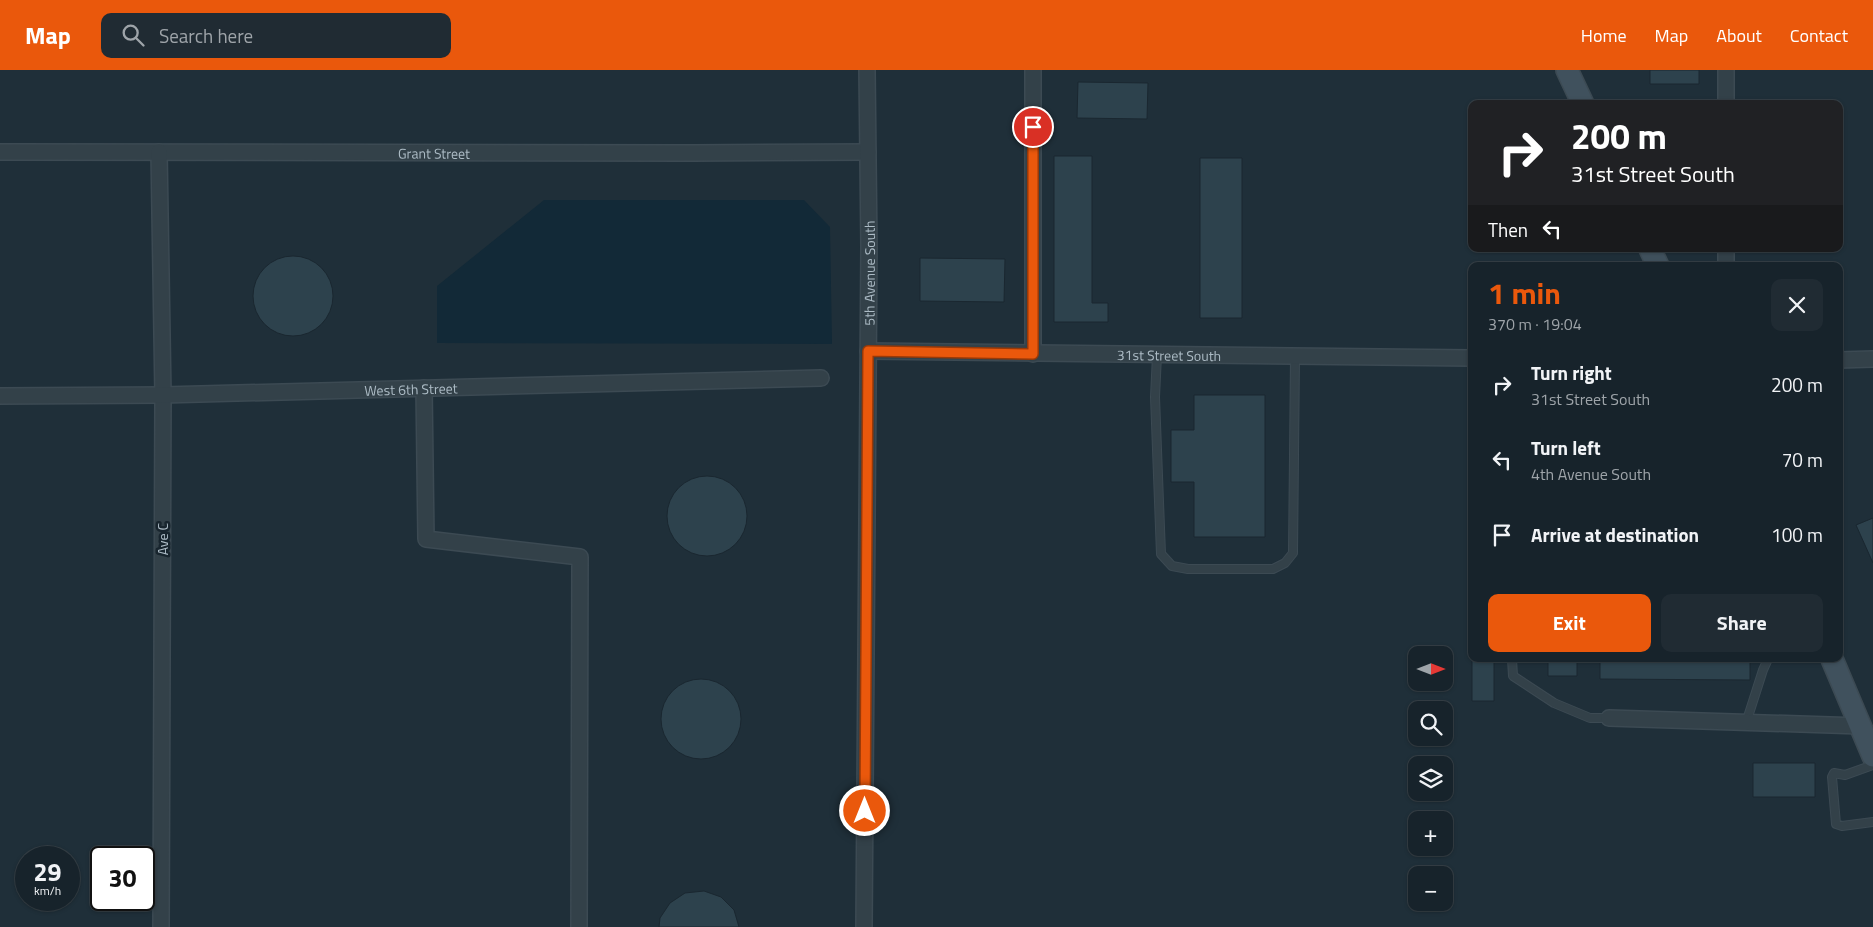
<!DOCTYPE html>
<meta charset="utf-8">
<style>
body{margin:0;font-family:"Titillium Web",sans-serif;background:#202b33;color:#f1f3f6;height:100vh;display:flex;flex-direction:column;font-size:19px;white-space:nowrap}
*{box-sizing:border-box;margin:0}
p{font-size:16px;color:#9ea4a9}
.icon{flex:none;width:28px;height:28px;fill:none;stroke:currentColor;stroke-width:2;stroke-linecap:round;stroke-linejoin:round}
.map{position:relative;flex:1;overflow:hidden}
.panel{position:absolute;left:1468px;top:192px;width:375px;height:400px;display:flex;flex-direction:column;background:#17232b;border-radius:10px;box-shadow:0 1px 4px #0004,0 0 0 1px #364047}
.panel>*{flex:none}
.guide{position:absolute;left:1468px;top:30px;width:375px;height:152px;border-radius:10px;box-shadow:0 1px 4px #0004,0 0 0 1px #364047;background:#202124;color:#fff;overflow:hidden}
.needle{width:32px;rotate:90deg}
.controls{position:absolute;left:1408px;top:576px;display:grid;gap:10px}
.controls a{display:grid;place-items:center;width:45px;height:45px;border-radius:10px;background:#17232b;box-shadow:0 1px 4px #0004,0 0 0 1px #364047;font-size:25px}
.speed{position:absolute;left:15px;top:776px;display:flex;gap:10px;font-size:25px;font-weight:700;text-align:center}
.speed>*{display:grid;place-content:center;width:65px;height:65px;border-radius:50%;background:#17232b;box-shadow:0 1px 4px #0004,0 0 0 1px #364047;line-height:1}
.speed small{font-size:12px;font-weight:400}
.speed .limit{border:2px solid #111;border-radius:8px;background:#fff;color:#111}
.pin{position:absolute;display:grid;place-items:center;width:42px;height:42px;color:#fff;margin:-21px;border:2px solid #fff;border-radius:50%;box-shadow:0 1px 5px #0007}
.me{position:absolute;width:55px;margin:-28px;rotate:0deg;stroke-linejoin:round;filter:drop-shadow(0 0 4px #0008)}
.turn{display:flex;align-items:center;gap:18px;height:105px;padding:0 20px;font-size:22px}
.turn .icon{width:65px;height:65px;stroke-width:2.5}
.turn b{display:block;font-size:35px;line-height:42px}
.then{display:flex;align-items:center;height:48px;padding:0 20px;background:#0003;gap:10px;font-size:19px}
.round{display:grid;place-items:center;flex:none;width:52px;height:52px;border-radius:10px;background:#202b33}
.summary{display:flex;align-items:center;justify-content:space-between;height:85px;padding:0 20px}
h1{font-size:30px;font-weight:700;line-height:38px;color:#ea580c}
.button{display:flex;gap:10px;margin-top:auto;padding:10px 20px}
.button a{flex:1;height:58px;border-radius:10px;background:#ea580c;color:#fff;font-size:20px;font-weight:700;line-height:58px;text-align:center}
.button a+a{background:#202b33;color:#f1f3f6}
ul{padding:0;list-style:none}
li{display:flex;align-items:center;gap:15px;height:75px;padding:0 20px}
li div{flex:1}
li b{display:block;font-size:19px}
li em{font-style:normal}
header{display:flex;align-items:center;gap:30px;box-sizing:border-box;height:70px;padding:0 25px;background:#ea580c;color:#fff}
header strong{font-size:24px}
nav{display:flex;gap:28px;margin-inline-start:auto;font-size:18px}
.search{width:350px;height:45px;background:#202b33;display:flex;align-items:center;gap:12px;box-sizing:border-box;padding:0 18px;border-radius:10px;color:#9ea4a9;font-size:19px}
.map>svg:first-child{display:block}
.water{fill:#122937}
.building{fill:#2d424d;stroke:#1a2730}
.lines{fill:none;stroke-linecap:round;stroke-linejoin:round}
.lane-casing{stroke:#3c4a53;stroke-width:10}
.street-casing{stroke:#3c4a53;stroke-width:18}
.secondary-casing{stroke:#3c4a53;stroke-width:24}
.lane{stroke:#334149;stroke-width:8}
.street{stroke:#334149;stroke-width:15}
.secondary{stroke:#40515d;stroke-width:21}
.route-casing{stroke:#983908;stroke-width:12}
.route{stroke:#ea580c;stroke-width:9}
.labels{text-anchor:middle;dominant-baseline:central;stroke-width:5;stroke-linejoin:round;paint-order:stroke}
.street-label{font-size:14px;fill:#adbcc6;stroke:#18252e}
</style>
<header>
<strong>Map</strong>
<div class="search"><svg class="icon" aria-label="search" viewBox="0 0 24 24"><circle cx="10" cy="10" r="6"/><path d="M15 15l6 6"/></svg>Search here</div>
<nav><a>Home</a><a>Map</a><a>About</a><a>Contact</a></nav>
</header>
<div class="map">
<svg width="1873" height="857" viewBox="0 0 1873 857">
<rect width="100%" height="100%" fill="#1f2f39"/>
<path class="water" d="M544,130H804L830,157L832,274L437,273V216Z"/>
<path class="building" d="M1650,0H1699V14H1650Z
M1078,12L1148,13L1147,49L1077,48Z
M1054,86H1092V233H1108V252H1054Z
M1200,88H1242V248H1200Z
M253 226a40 40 0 1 1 80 0a40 40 0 1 1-80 0Z
M920,188L1005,189L1004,232L920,231Z
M1194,325H1265V467H1194V412H1171V360H1194Z
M667 446a40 40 0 1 1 80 0a40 40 0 1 1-80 0Z
M1873,448V493L1856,455Z
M1472,589H1494V631H1472Z
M1548,589H1577V606H1548Z
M1600,589H1750V610L1600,609Z
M661 649a40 40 0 1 1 80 0a40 40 0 1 1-80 0Z
M1753,693H1815V727H1753Z
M704,821L721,827L734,840L739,857H659L660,848L670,833L685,823Z"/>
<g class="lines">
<g class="lane-casing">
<path id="lane" d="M1157,285L1155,327L1161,484L1172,496L1188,499H1273L1285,493L1293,483L1295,287
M1512,589L1513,606L1554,633L1590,648H1609
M1746,653L1763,600L1768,589
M1873,695L1845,705L1834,703L1832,707L1836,754L1842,756L1873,752"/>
</g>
<g class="street-casing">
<g id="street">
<path d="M1033,0V284"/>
<path d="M1726,34V0"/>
<path id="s1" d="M0,82L693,83L868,82"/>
<path d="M159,82L163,325L161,857"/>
<path d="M1726,196V179"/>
<path id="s2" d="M868,281L1471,288"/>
<path d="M1839,290L1873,289"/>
<path d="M424,318L426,469L580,487L579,857"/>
<path id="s3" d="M0,326L163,325L821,308"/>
<path d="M1609,648L1861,656"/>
<path id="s4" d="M864,857L869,177L867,0"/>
</g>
</g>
<g class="secondary-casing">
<path id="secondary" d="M1567,0L1583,34
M1650,179L1658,196
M1832,589L1873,686"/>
</g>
<use href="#lane" class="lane"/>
<use href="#street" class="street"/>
<use href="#secondary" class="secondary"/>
</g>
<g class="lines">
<g class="route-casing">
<path id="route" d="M865,741L868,281L1033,284V57"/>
</g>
<use href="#route" class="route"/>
</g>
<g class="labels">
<g class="street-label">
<text stroke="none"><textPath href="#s1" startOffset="434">Grant Street</textPath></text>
<text stroke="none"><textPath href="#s4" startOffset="654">5th Avenue South</textPath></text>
<text stroke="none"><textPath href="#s2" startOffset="301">31st Street South</textPath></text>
<text stroke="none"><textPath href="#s3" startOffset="411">West 6th Street</textPath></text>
<text transform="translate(162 469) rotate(-90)">Ave C</text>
</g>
</g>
</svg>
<div class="controls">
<a><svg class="needle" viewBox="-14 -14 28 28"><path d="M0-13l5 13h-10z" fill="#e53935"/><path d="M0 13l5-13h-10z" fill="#9ea4a9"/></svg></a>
<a><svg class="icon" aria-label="search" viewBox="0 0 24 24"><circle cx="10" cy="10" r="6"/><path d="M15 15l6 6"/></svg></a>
<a><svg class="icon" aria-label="layers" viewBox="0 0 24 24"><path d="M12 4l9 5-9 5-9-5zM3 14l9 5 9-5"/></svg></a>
<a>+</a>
<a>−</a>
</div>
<div class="speed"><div>29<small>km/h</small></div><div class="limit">30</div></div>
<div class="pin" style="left:1033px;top:57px;background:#d93025"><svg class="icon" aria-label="arrive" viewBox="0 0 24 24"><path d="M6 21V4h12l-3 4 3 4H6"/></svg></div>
<svg class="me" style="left:865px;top:741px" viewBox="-20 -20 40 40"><circle r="17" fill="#ea580c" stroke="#fff" stroke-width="3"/><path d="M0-11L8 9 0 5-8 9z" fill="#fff"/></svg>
<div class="guide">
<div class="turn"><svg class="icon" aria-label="right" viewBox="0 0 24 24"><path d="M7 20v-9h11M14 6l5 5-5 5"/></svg><div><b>200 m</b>31st Street South</div></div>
<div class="then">Then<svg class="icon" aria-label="left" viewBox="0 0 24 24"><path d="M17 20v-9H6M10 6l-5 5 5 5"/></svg></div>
</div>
<section class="panel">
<div class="summary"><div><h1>1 min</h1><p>370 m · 19:04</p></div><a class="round"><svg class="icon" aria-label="close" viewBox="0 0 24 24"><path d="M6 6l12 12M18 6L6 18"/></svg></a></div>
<ul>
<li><svg class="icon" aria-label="right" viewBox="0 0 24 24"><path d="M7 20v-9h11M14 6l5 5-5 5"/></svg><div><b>Turn right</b><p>31st Street South</p></div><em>200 m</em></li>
<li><svg class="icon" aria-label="left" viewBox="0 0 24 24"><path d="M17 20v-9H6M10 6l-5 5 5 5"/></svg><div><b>Turn left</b><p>4th Avenue South</p></div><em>70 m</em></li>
<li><svg class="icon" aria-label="arrive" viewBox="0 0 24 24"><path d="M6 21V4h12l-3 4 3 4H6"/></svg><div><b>Arrive at destination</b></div><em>100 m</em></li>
</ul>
<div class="button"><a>Exit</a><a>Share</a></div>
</section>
</div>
